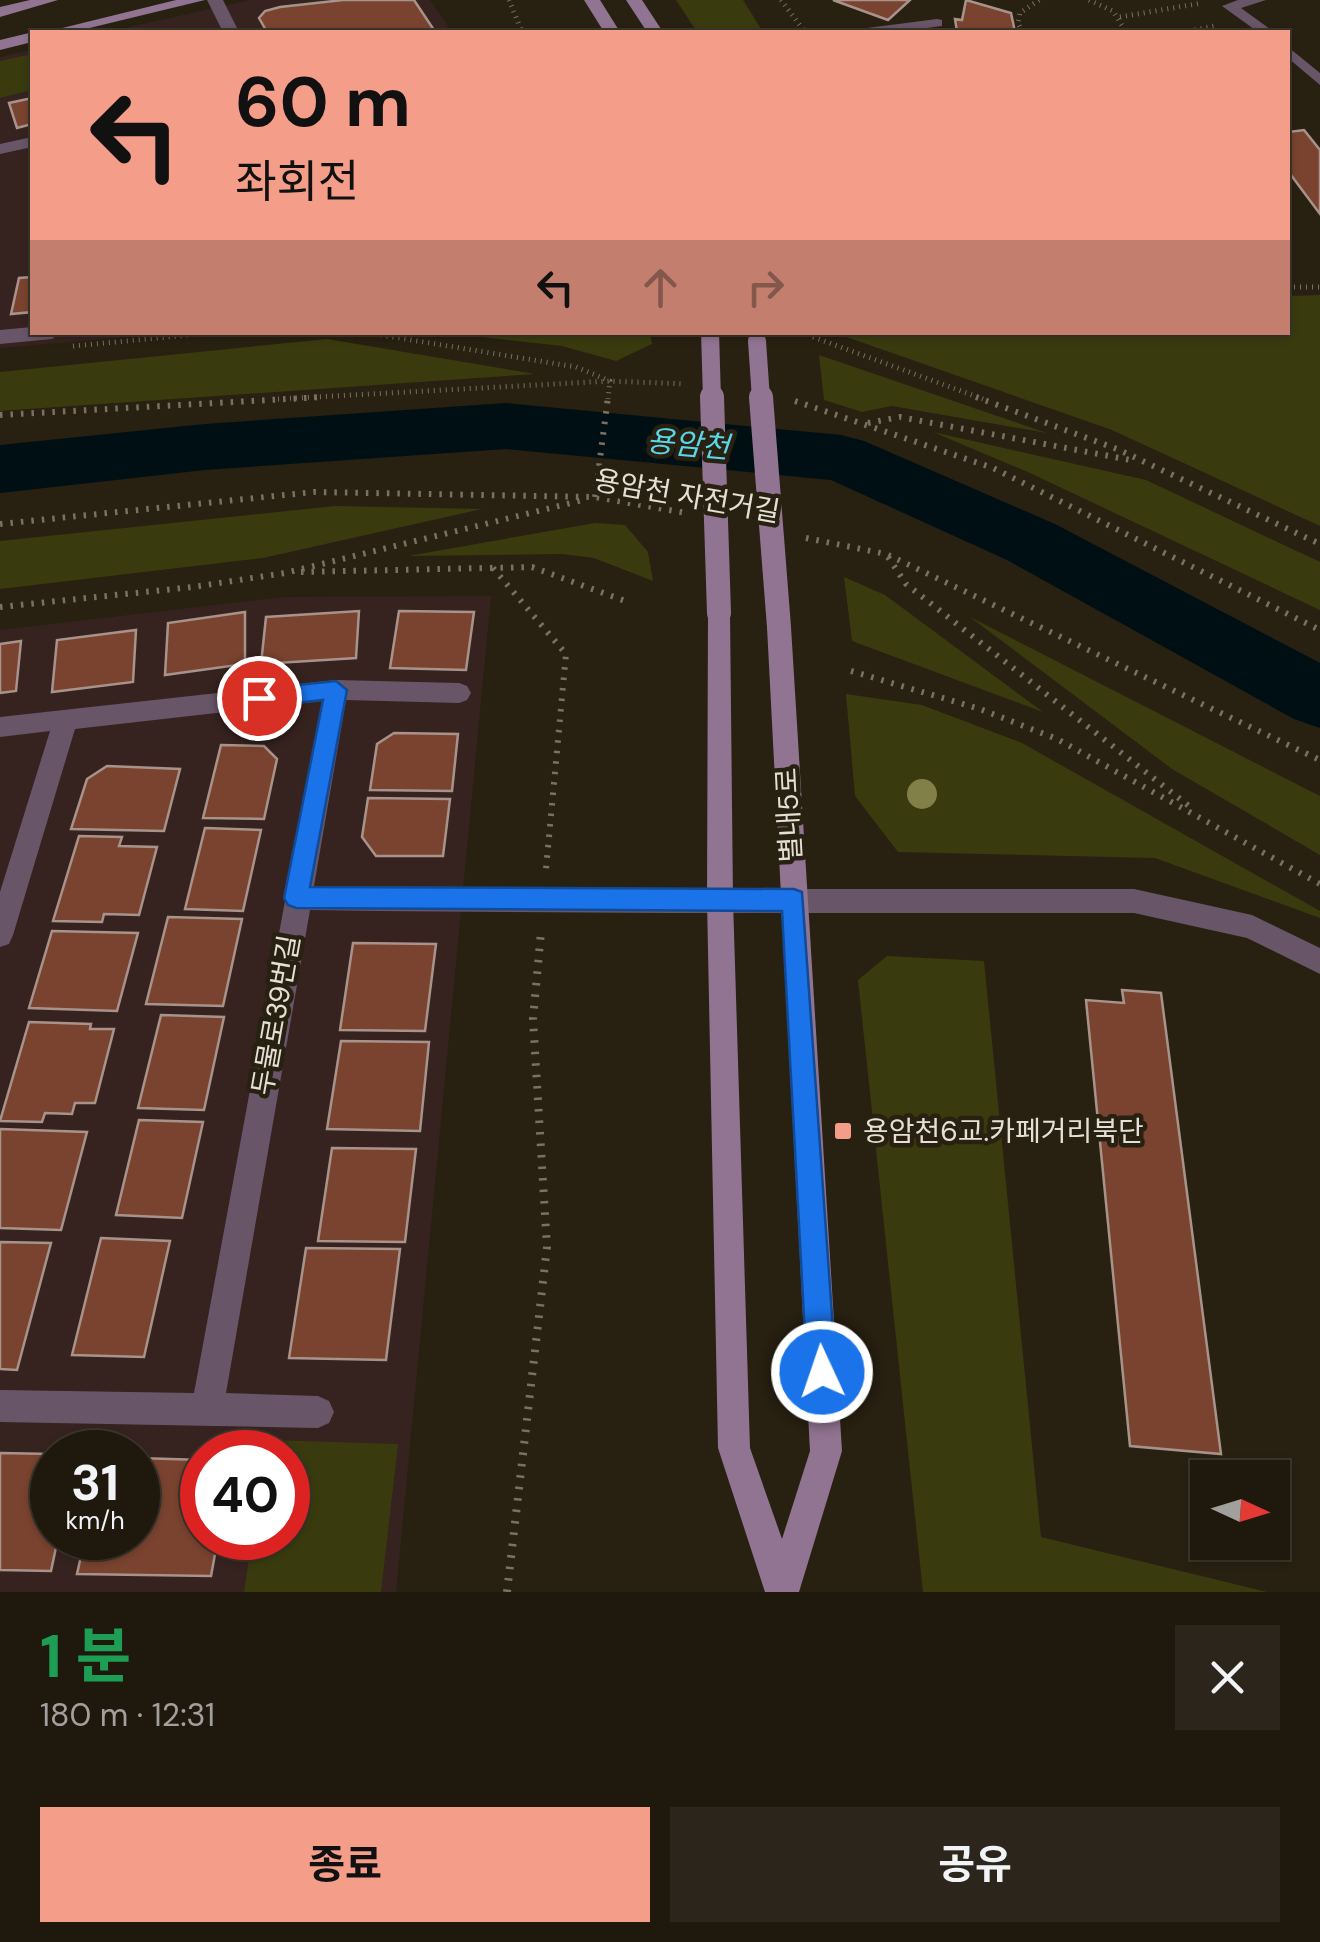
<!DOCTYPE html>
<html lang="ko">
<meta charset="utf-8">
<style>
body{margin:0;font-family:"DM Sans","Noto Sans KR",sans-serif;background:#2b251b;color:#f1f3f6;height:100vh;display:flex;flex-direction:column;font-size:38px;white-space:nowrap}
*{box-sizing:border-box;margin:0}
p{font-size:32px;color:#a1a09d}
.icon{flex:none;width:55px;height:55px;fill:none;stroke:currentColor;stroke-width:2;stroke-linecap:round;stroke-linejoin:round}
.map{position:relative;height:1592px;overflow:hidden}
.panel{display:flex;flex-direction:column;background:#1e180d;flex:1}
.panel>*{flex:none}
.banner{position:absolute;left:30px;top:30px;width:1260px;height:305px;border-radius:0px;box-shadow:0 2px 8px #0004,0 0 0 2px #3c372e;background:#f49e8a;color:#111;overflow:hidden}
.needle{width:65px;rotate:94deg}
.controls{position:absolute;left:1190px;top:1460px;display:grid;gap:20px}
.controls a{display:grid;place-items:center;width:100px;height:100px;border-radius:0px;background:#1e180d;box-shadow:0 2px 8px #0004,0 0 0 2px #3c372e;font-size:50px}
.speed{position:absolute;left:30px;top:1430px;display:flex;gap:20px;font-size:50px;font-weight:700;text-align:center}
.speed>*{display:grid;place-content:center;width:130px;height:130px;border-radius:50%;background:#1e180d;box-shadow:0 2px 8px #0004,0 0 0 2px #3c372e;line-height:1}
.speed small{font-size:25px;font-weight:400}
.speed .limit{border:15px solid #d22;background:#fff;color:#111}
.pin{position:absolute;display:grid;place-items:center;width:85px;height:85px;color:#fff;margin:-42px;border:5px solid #fff;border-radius:50%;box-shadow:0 2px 10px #0007}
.me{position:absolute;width:110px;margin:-55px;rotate:357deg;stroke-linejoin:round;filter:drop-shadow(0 0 8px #0008)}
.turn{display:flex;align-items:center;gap:35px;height:210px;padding:0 40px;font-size:45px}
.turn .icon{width:130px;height:130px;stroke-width:2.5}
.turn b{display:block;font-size:70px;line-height:85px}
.lanes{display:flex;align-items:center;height:95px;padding:0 40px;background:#0003;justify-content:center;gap:50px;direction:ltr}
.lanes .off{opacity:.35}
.round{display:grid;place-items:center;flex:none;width:105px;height:105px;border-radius:0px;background:#2b251b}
.summary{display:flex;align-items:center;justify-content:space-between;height:170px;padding:0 40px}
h1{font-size:60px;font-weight:700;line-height:75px;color:#1e9e55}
.button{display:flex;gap:20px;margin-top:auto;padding:20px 40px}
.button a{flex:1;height:115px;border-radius:0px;background:#f49e8a;color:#111;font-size:40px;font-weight:700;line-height:115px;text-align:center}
.button a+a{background:#2b251b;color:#f1f3f6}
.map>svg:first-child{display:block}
.commercial{fill:#36231f;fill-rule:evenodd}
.green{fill:#393b0e}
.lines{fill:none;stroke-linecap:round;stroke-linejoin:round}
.river{fill:#000f13;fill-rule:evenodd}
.building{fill:#79432f;stroke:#a8938b;stroke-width:2.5}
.path-far2{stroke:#787164;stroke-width:5;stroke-dasharray:1 5;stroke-linecap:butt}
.path-far1{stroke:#787164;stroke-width:6;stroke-dasharray:2.5 8;stroke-linecap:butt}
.path{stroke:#787164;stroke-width:8;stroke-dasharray:2.5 9;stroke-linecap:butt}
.lane{fill:#685668;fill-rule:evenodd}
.street{fill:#685668;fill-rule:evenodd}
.secondary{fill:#917491;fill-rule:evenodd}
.street-bridge{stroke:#685668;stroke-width:24}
.secondary-bridge-far1{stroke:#917491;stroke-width:18}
.secondary-bridge{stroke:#917491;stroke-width:24}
.tree{fill:#818049}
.route{fill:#1a73e8;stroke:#114b97;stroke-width:2.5}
.poi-dot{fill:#f49e8a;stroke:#282011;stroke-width:4}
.labels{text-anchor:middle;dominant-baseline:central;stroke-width:9;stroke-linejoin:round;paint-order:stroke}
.street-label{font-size:28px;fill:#e5e0d6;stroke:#282011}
.poi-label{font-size:28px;fill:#e5e0d6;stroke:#282011;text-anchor:start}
.water-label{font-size:30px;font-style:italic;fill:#5bd6e9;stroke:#282011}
</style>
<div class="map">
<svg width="1320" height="1592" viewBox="0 0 1320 1592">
<rect width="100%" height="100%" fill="#282011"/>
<path class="commercial" d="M250,0H430L452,32H107Z
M32,50V332L175,333L0,348V57Z
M491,596L396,1592H0V630L284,597ZM52,1452H138V1538H52ZM202,1452H288V1538H202Z"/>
<path class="green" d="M676,0H743L763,32H697Z
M32,54V90L0,98V61Z
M1320,295V526L1112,430L835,333L1288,332V296Z
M446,333H650L652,344L616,361L562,346Z
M327,339L535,374L0,411V372Z
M819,355L1047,433L892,406L862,412L824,400Z
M933,432L1146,480L1320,562V610L1030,473Z
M335,506L482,509L263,558L0,589V541Z
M595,523L625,525L648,552L653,581L594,558L562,554L408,556Z
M844,577L885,595L1043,712L852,641Z
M970,617L1320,796V855L1172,769Z
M846,694L922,705L1022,743L1320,911V918L1155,858L898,852L855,796Z
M887,956L984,961L1041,1537L1267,1592H923L858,980Z
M267,1440L398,1444L381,1592H244L252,1538H288V1452H265Z"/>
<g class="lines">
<path class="river" d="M506,403L841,435L864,441L1055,524L1320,663V728L1294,719L1007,560L831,480L506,449L205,470L0,493V445L205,424Z"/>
</g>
<path class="building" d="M343,0H414L434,30L267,32L259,18L265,11L280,7Z
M833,0H910L888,20Z
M966,0L1011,13L1015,32H957L955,19L962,20Z
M32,98V124L17,128L9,103Z
M1304,130L1320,150V214L1288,171V132Z
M32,277V312L11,314L19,278Z
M359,611L356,658L261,664L266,617Z
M399,611L474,612L466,670L390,668Z
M245,612V664L165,675L168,623Z
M136,630L133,682L52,692L57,640Z
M21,641L16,691L0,693V644Z
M394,733L458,734L452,791L370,790L377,744Z
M221,745L264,746L277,759L264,819L203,818Z
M107,766L180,769L164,831L71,829L87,779Z
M368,798L450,799L443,856H376L362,837Z
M205,828L261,830L243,911L185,909Z
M79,836L122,837L119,846L157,847L139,915L104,914L102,922L53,921Z
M168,917L242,919L223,1006L146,1004Z
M52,931L138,933L117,1011L29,1008Z
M353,943L436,944L425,1031L340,1030Z
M1122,990L1161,993L1221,1454L1130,1446L1086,1000L1124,1003Z
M161,1015L224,1017L204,1110L138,1108Z
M29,1022L91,1024L90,1029H114L95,1103H75L72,1114L45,1113L42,1122L0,1121Z
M341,1041L429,1042L420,1131L327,1129Z
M139,1120L203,1122L182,1218L116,1215Z
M0,1129L87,1132L61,1230L0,1228Z
M332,1148L416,1149L405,1242L318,1241Z
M101,1238L170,1241L144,1357L72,1355Z
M0,1242L51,1243L17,1370L0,1369Z
M306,1248L400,1249L386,1360L289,1358Z
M0,1453L52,1454V1538H58L51,1571L0,1570Z
M138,1458L202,1460V1538H218L211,1576L77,1574L85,1538H138Z"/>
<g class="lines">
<path class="path-far2" d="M509,0L522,32
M781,0L805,32
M1089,0L1113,11L1126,32
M1120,17L1202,3
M1022,32L1018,23L1020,13L1039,0
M1183,32L1214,26
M1288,287H1320
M363,332L576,367L610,381L608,399
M813,337L983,399
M73,346L221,332
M278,399L610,381L685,384"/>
<path class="path-far1" d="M976,397L1117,449L1320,544
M795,401L993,468L1320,630
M0,415L323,397
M868,423L900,417L1136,461
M595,497L608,397
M0,524L314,492L595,497L686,513
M806,538L886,554L1320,760
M888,557L906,584L1189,806
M493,568L566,654L546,869
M301,572L532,567L628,602
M0,607L193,587L285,573L583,500
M851,671L980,709L1057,739L1320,884"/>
<path class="path" d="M507,1592L547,1247L533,1019L541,932"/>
<path class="lane" d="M1238,0H1266L1241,8L1274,32H1258L1222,6Z
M937,19L942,20V26L897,32H860L867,28Z
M1288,47L1320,73V85L1288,58Z"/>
<path class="street" d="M207,0H223L239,32H223Z
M32,137V147L0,154V144Z
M32,327V332H61L52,339L0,344V330Z
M336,680L459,683L467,686L471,693L467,700L459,703L346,700L314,886L380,887L389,891L393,899L389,907L380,911L310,910L226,1393L318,1396L329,1401L334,1412L329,1423L318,1428L0,1422V1390L194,1393L322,701L75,729L13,935L9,944L0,947V892L50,731L0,737V717Z
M669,889H1134L1252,915L1320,948V974L1247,938L1134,913H669L660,909L656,901L660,893Z"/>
<path class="secondary" d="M30,0H58L0,17V7Z
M176,0H205L73,32H46Z
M584,0H600L620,32H604Z
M626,0H642L663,32H647Z
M33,32L32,42L0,50V40Z
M719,604L730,613L733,900L750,1448L782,1539L810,1451L767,627L779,618L791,627L842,1451L799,1592H765L718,1448L707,900L708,613Z"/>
<path class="street-bridge" d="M380,899L669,901"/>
<path class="secondary-bridge-far1" d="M710,332L712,399
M757,341L761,399"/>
<path class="secondary-bridge" d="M712,397L719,613
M761,397L779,627"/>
</g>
<circle class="tree" cx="922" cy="794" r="15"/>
<path class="route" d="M336,681L347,690L310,887L794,889L802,892L836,1372L832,1383L822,1387L812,1383L807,1372L782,911L296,908L288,905L284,898L323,700L259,707L248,698L259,689Z"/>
<rect class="poi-dot" x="833" y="1121" width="20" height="20" rx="5"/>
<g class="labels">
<g class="street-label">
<text transform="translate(687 496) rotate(10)">용암천 자전거길</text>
<text transform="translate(789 815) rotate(-93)">별내5로</text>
<text transform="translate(276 1015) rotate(-80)">두물로39번길</text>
</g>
<g class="poi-label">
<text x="863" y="1131">용암천6교.카페거리북단</text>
</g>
<g class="water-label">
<text transform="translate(688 444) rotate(5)">용암천</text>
</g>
</g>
</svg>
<div class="controls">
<a><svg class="needle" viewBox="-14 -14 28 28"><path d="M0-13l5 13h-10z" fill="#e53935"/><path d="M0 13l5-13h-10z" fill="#a1a09d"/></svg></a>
</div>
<div class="speed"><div>31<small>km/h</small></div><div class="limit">40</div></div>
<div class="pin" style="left:259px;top:698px;background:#d93025"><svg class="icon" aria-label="arrive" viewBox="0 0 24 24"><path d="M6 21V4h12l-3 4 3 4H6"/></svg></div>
<svg class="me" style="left:822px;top:1372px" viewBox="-20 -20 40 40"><circle r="17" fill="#1a73e8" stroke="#fff" stroke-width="3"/><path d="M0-11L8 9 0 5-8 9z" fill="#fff"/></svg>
<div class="banner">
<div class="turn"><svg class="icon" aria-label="left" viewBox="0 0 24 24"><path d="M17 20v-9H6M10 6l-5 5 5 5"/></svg><div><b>60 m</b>좌회전</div></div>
<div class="lanes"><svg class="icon" aria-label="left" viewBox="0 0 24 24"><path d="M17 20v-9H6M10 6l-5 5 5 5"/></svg><svg class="icon off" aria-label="ahead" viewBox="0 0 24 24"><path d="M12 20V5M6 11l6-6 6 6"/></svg><svg class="icon off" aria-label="right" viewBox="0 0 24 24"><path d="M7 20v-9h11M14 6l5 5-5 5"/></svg></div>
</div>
</div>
<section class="panel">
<div class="summary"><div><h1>1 분</h1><p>180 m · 12:31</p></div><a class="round"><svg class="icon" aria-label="close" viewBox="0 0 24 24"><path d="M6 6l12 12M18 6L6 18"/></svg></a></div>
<div class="button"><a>종료</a><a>공유</a></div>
</section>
